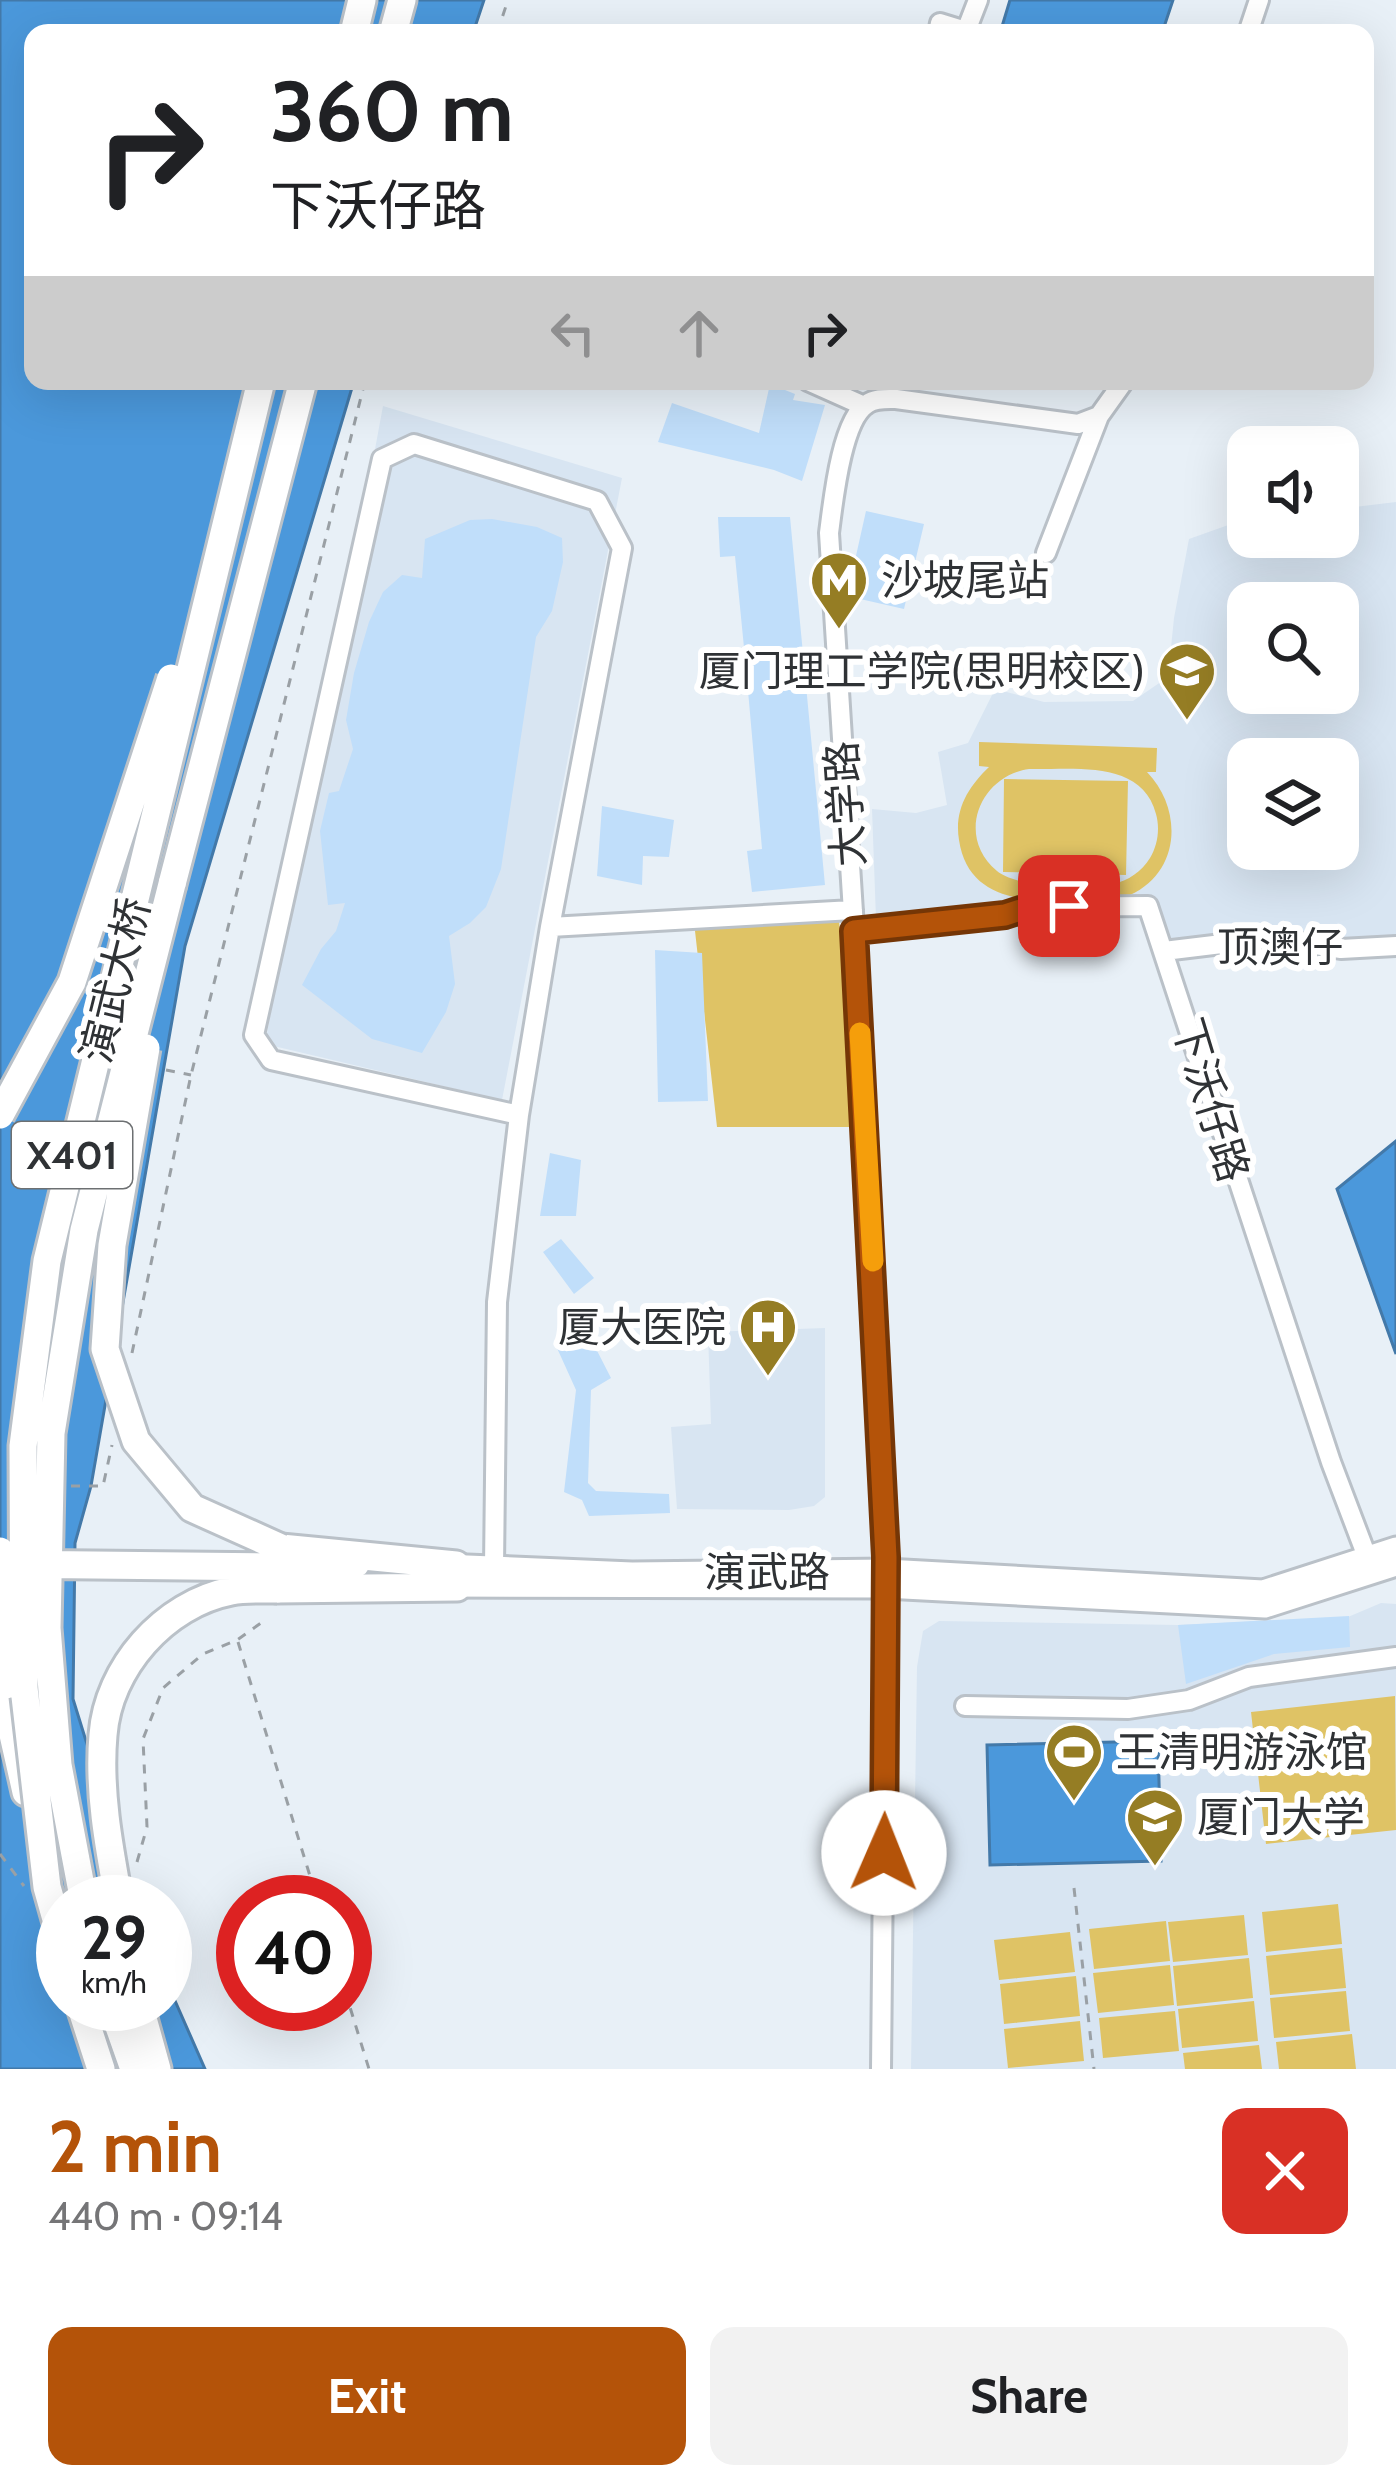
<!DOCTYPE html>
<meta charset="utf-8">
<style>
body{margin:0;font-family:Cabin,"Noto Sans SC",sans-serif;background:#f2f2f2;color:#202124;height:100vh;display:flex;flex-direction:column;font-size:45px;white-space:nowrap}
*{box-sizing:border-box;margin:0}
p{font-size:39px;color:#757577}
.icon{flex:none;width:66px;height:66px;fill:none;stroke:currentColor;stroke-width:2;stroke-linecap:round;stroke-linejoin:round}
.map{position:relative;height:2069px;overflow:hidden}
.side{display:flex;flex-direction:column;background:#fff;flex:1}
.side>*{flex:none}
.top-card{position:absolute;left:24px;top:24px;width:1350px;height:366px;border-radius:24px;box-shadow:0 12px 48px #0002;background:#fff;color:#202124;overflow:hidden}
.buttons{position:absolute;left:1227px;top:426px;display:grid;gap:24px}
.buttons a{display:grid;place-items:center;width:132px;height:132px;border-radius:24px;background:#fff;box-shadow:0 12px 48px #0002;font-size:60px}
.speed{position:absolute;left:36px;top:1875px;display:flex;gap:24px;font-size:60px;font-weight:700;text-align:center}
.speed>*{display:grid;place-content:center;width:156px;height:156px;border-radius:50%;background:#fff;box-shadow:0 12px 48px #0002;line-height:1}
.speed small{font-size:30px;font-weight:400}
.speed .limit{border:18px solid #d22;background:#fff;color:#111}
.pin{position:absolute;display:grid;place-items:center;width:102px;height:102px;color:#fff;margin:-51px;border-radius:24px;box-shadow:0 6px 18px #0006}
.me{position:absolute;width:132px;margin:-66px;rotate:1deg;stroke-linejoin:round;filter:drop-shadow(0 0 9px #0008)}
.turn{display:flex;align-items:center;gap:42px;height:252px;padding:0 48px;font-size:54px}
.turn .icon{width:156px;height:156px;stroke-width:2.5}
.turn b{display:block;font-size:84px;line-height:102px}
.lanes{display:flex;align-items:center;height:114px;padding:0 48px;background:#0003;justify-content:center;gap:60px;direction:ltr}
.lanes .off{opacity:.35}
.round{display:grid;place-items:center;flex:none;width:126px;height:126px;border-radius:24px;background:#f2f2f2}
.summary{display:flex;align-items:center;justify-content:space-between;height:204px;padding:0 48px}
h1{font-size:72px;font-weight:700;line-height:90px;color:#b45309}
.button{display:flex;gap:24px;margin-top:auto;padding:24px 48px}
.button a{flex:1;height:138px;border-radius:24px;background:#b45309;color:#fff;font-size:48px;font-weight:700;line-height:138px;text-align:center}
.button a+a{background:#f2f2f2;color:#202124}
.map>svg:first-child{display:block}
.built{fill:#d8e5f2;fill-rule:evenodd}
.green{fill:#dfc365;fill-rule:evenodd}
.water{fill:#4b98db;stroke:#4379a9;stroke-width:3}
.building{fill:#c0defa}
.lines{fill:none;stroke-linecap:round;stroke-linejoin:round}
.minor-casing{stroke:#bac1c8;stroke-width:24}
.major-casing{stroke:#bac1c8;stroke-width:27}
.highway-casing{stroke:#bac1c8;stroke-width:33}
.path{stroke:#9aa0a5;stroke-width:3;stroke-dasharray:9 9;stroke-linecap:butt}
.minor{stroke:#fff;stroke-width:18}
.major{stroke:#fff;stroke-width:21}
.highway{stroke:#fff;stroke-width:27}
.highway-bridge-casing{stroke:#bac1c8;stroke-width:33;stroke-linecap:butt}
.highway-bridge{stroke:#fff;stroke-width:27}
.route-casing{stroke:#753606;stroke-width:30}
.route{stroke:#b45309;stroke-width:21}
.slow{stroke:#f59e0b;stroke-width:21}
.labels{text-anchor:middle;dominant-baseline:central;stroke-width:12;stroke-linejoin:round;paint-order:stroke}
.shield{fill:#fff;stroke:#6d7072;stroke-width:3}
.shield-label{font-size:39px;font-weight:bold;fill:#2f3235}
.poi-label{font-size:42px;fill:#2f3235;stroke:#fff;text-anchor:start}
.street-label{font-size:42px;fill:#2f3235;stroke:#fff}
</style>
<div class="map">
<svg width="1396" height="2069" viewBox="0 0 1396 2069">
<rect width="100%" height="100%" fill="#e8f0f7"/>
<path class="built" d="M383,406L622,478L502,1100L265,1044Z
M1396,502V938L1178,947L1163,941L1157,902L1025,904L876,919L872,809L916,813L947,805L938,752L968,743L995,689L1044,702L1133,701L1168,677L1174,618L1189,539L1248,518V537H1338V509ZM1248,603H1338V693H1248ZM1248,759H1338V849H1248Z
M825,1328V1497L814,1506L789,1510L677,1509L671,1427L711,1424L708,1332Z
M1381,1603L1396,1604V2069H911L917,1667L923,1631L939,1621L1178,1625L1348,1617Z"/>
<path class="green" d="M979,742L1157,748L1156,772H1147C1183,809 1181,872 1130,895C1113,903 1093,901 1075,901C1027,902 968,901 959,840C954,810 968,787 989,767L979,766ZM1029,769C1073,770 1142,759 1156,814C1160,828 1158,845 1150,858C1142,871 1128,881 1113,884C1087,890 1017,888 997,871C955,836 980,776 1029,769Z
M1004,779L1128,781L1126,875L1003,872Z
M838,912L862,1127H717L694,922Z
M1395,1696L1396,1830L1266,1844L1251,1712Z
M1338,1904L1342,1944L1266,1952L1262,1912Z
M1244,1915L1248,1955L1173,1962L1168,1922Z
M1166,1921L1170,1961L1094,1969L1089,1929Z
M1070,1932L1075,1972L999,1980L994,1940Z
M1342,1948L1346,1988L1270,1995L1266,1956Z
M1249,1958L1253,1998L1177,2006L1173,1966Z
M1170,1965L1174,2005L1098,2013L1093,1973Z
M1076,1976L1080,2016L1004,2024L1000,1984Z
M1346,1991L1350,2031L1274,2038L1270,1998Z
M1254,2001L1258,2041L1182,2048L1178,2009Z
M1175,2011L1179,2051L1103,2058L1099,2018Z
M1080,2021L1084,2061L1008,2068L1004,2029Z
M1352,2034L1356,2069H1279L1276,2042Z
M1259,2045L1262,2069H1185L1183,2053Z"/>
<path class="water" d="M0,0H484L473,33H33V381H354L185,946L91,1486L75,1543L73,1699L136,1902H63V2004H165V1978L205,2069H0Z
M1010,0H1173L1162,33H1000Z
M1396,1141V1354L1337,1189Z
M1158,1741L1161,1861L990,1865L987,1745Z"/>
<path class="building" d="M770,384L795,394L793,400L825,405L802,481L774,470L658,442L672,403L759,433Z
M866,511L924,524L904,609L847,596Z
M718,517H790L825,885L752,892L747,851L762,849L746,668L735,556L720,557Z
M492,519L537,527L562,538L563,562L552,611L536,637L501,869L486,907L470,923L449,936L455,984L446,1012L422,1053L372,1039L302,985L321,949L336,931L345,903L328,905L320,831L329,793L339,791L353,749L346,720L354,673L369,622L383,592L402,575L422,578L425,539L470,520Z
M602,806L674,820L669,857L643,856L642,885L597,876Z
M655,950L702,953L708,1101L658,1102Z
M550,1153L581,1160L576,1216H540Z
M561,1239L594,1278L574,1294L543,1252Z
M582,1318H591L596,1330L589,1335L611,1378L591,1390L588,1483L596,1491L669,1494L670,1513L589,1516L582,1500L564,1492L576,1390L557,1348L566,1342L559,1332Z
M1349,1616L1350,1647L1274,1654L1186,1684L1178,1625Z"/>
<g class="lines">
<g class="minor-casing">
<path id="minor" d="M938,33L940,23L966,31L978,0
M1248,33L1259,0
M808,381L864,406
M1046,553L1099,416
M854,931L1005,915L1030,907L1148,906L1331,1462L1372,1570
M1164,951L1272,938L1341,949L1396,946
M519,1115L271,1060L254,1035L382,459L414,444L597,501L622,548L550,927
M494,1567L497,1302L519,1115L550,927L853,910
M965,1706L1128,1709L1189,1700L1249,1677L1396,1657
M881,2069L886,1557L863,1070L829,533C833,503 841,420 867,404C875,398 886,399 896,399L1078,424L1099,416L1124,381"/>
</g>
<g class="major-casing">
<path id="major" d="M443,1565L632,1573L886,1570L1263,1591L1396,1548
M275,1567L358,1566
M443,1586L885,1587L1265,1607L1396,1565"/>
</g>
<g class="highway-casing">
<path id="highway" d="M354,33L362,0
M393,33L402,0
M172,884L303,381
M281,1548L456,1565
M277,1589L457,1587
M7,1708L26,1792
M80,2004L101,2069
M111,2004L134,2069
M139,2004L157,2069"/>
</g>
<path class="path" d="M497,33L508,0
M166,1070L191,1075
M132,1353L191,1075L365,381
M71,1486H103L112,1445
M238,1642L318,1902
M0,1854L24,1886
M137,1862L147,1827L143,1739L163,1688L203,1654L237,1640L261,1623
M1074,1888L1094,2069
M345,1991L369,2069"/>
<use href="#minor" class="minor"/>
<use href="#major" class="major"/>
<use href="#highway" class="highway"/>
<g class="highway-bridge-casing">
<path id="highway-bridge" d="M146,1048L112,1245L105,1349L136,1441L192,1508L281,1548
M0,1115L72,982L171,678
M0,1551L6,1685
M0,1564L275,1567
M84,1902L58,1765L47,1628L51,1433L84,1230L172,884
M119,1902C109,1848 98,1790 103,1735C108,1668 164,1604 231,1591C245,1588 262,1589 277,1589
M63,1944L47,1887L24,1688L23,1446L47,1261L261,381"/>
</g>
<use href="#highway-bridge" class="highway-bridge"/>
</g>
<g class="lines">
<g class="route-casing">
<path id="route" d="M884,1853L886,1557L854,931L1005,915L1030,907L1069,906"/>
</g>
<use href="#route" class="route"/>
<path class="slow" d="M860,1033L873,1261"/>
</g>
<defs>
<g id="metro-pin" transform="scale(3)"><path d="M0 17L-7.5 6A9.5 9.5 0 1 1 7.5 6Z" fill="#957d24" stroke="#fff"/><path d="M-5.5 5V-5H-3L0 0L3-5H5.5V5H3V-.5L0 4L-3-.5V5Z" fill="#fff"/></g>
<g id="university-pin" transform="scale(3)"><path d="M0 17L-7.5 6A9.5 9.5 0 1 1 7.5 6Z" fill="#957d24" stroke="#fff"/><path d="M0-5L7-2L0 1L-7-2ZM-4 1L0 2.5L4 1V4Q0 6-4 4Z" fill="#fff"/></g>
<g id="hospital-pin" transform="scale(3)"><path d="M0 17L-7.5 6A9.5 9.5 0 1 1 7.5 6Z" fill="#957d24" stroke="#fff"/><path d="M-5-5h3v3.5h4V-5h3V5h-3V1.5h-4V5h-3Z" fill="#fff"/></g>
<g id="stadium-pin" transform="scale(3)"><path d="M0 17L-7.5 6A9.5 9.5 0 1 1 7.5 6Z" fill="#957d24" stroke="#fff"/><path d="M0-5a6.5 5 0 1 0 0 10a6.5 5 0 1 0 0-10ZM-3.5-1.8h7v3.6h-7Z" fill="#fff"/></g>
</defs>
<g fill-rule="evenodd">
<use href="#metro-pin" x="839" y="580"/>
<use href="#university-pin" x="1187" y="671"/>
<use href="#hospital-pin" x="768" y="1327"/>
<use href="#stadium-pin" x="1074" y="1752"/>
<use href="#university-pin" x="1155" y="1817"/>
</g>
<g class="labels">
<rect class="shield" x="12" y="1122" width="120" height="66" rx="9"/>
<g class="shield-label">
<text x="72" y="1155">X401</text>
</g>
<g class="poi-label">
<text x="881" y="580">沙坡尾站</text>
<text x="1145" y="671" text-anchor="end">厦门理工学院(思明校区)</text>
<text x="726" y="1327" text-anchor="end">厦大医院</text>
<text x="1116" y="1752">王清明游泳馆</text>
<text x="1197" y="1817">厦门大学</text>
</g>
<g class="street-label">
<text transform="translate(845 804) rotate(-94)">大学路</text>
<text x="1280" y="947">顶澳仔</text>
<text transform="translate(115 980) rotate(-76)">演武大桥</text>
<text transform="translate(1211 1100) rotate(73)">下沃仔路</text>
<text x="767" y="1572">演武路</text>
</g>
</g>
</svg>
<div class="buttons">
<a><svg class="icon" aria-label="sound" viewBox="0 0 24 24"><path d="M4 9h4l5-4v14l-5-4H4zM17 9q2 3 0 6"/></svg></a>
<a><svg class="icon" aria-label="search" viewBox="0 0 24 24"><circle cx="10" cy="10" r="6"/><path d="M15 15l6 6"/></svg></a>
<a><svg class="icon" aria-label="layers" viewBox="0 0 24 24"><path d="M12 4l9 5-9 5-9-5zM3 14l9 5 9-5"/></svg></a>
</div>
<div class="speed"><div>29<small>km/h</small></div><div class="limit">40</div></div>
<div class="pin" style="left:1069px;top:906px;background:#d93025"><svg class="icon" aria-label="arrive" viewBox="0 0 24 24"><path d="M6 21V4h12l-3 4 3 4H6"/></svg></div>
<svg class="me" style="left:884px;top:1853px" viewBox="-20 -20 40 40"><circle r="19" fill="#fff"/><path d="M0-13L10 11 0 6-10 11z" fill="#b45309"/></svg>
<div class="top-card">
<div class="turn"><svg class="icon" aria-label="right" viewBox="0 0 24 24"><path d="M7 20v-9h11M14 6l5 5-5 5"/></svg><div><b>360 m</b>下沃仔路</div></div>
<div class="lanes"><svg class="icon off" aria-label="left" viewBox="0 0 24 24"><path d="M17 20v-9H6M10 6l-5 5 5 5"/></svg><svg class="icon off" aria-label="ahead" viewBox="0 0 24 24"><path d="M12 20V5M6 11l6-6 6 6"/></svg><svg class="icon" aria-label="right" viewBox="0 0 24 24"><path d="M7 20v-9h11M14 6l5 5-5 5"/></svg></div>
</div>
</div>
<section class="side">
<div class="summary"><div><h1>2 min</h1><p>440 m · 09:14</p></div><a class="round" style="background:#d93025;color:#fff"><svg class="icon" aria-label="close" viewBox="0 0 24 24"><path d="M6 6l12 12M18 6L6 18"/></svg></a></div>
<div class="button"><a>Exit</a><a>Share</a></div>
</section>
